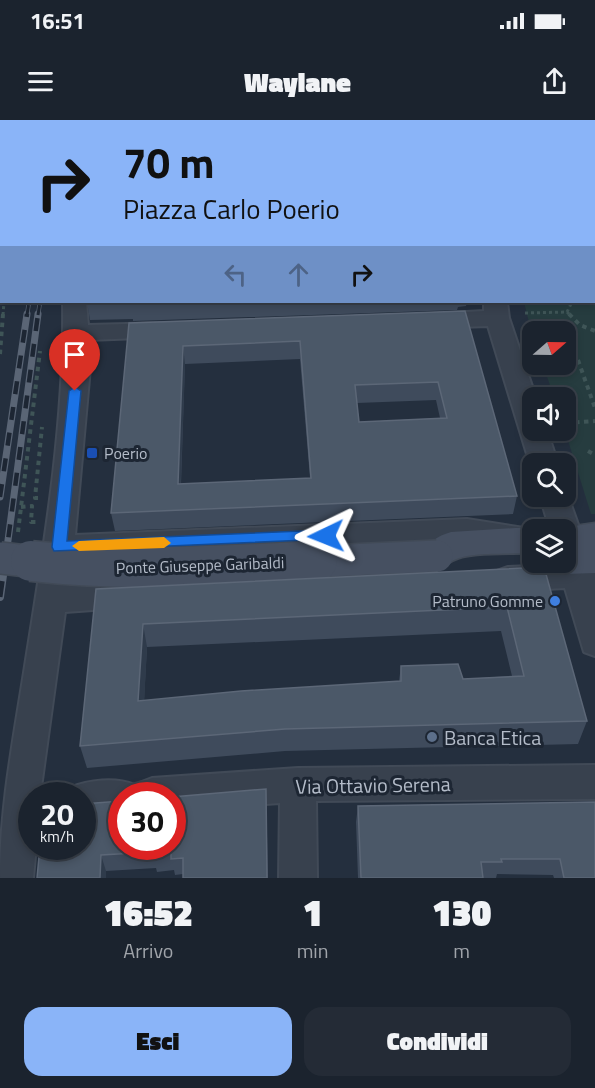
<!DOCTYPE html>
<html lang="it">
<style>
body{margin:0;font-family:"Titillium Web",sans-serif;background:#242b36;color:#f1f3f6;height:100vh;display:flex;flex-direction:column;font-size:22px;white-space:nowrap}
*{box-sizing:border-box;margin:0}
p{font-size:20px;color:#a0a4aa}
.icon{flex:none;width:33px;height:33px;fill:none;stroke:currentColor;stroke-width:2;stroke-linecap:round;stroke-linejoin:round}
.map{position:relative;height:758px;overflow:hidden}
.drawer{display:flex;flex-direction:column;background:#1b232e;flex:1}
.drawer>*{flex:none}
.top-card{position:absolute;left:0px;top:0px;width:596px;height:183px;box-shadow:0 3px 9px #0003,0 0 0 2px #39404a;background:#8ab4f8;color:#111;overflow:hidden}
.needle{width:39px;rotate:70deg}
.controls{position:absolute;left:522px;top:201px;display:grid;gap:12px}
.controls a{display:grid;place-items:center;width:54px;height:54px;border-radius:12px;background:#1b232e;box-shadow:0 3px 9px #0003,0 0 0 2px #39404a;font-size:30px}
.speed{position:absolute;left:18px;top:662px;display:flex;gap:12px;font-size:30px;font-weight:700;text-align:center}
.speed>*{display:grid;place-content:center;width:78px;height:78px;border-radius:50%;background:#1b232e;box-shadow:0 3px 9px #0003,0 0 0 2px #39404a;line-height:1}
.speed small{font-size:15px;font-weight:400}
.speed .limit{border:9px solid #d22;background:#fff;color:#111}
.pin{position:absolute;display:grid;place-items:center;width:51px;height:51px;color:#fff;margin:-62px -26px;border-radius:50% 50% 50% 0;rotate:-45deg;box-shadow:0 0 6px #0007}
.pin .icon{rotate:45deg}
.me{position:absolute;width:66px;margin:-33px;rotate:268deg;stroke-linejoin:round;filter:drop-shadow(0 0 4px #0008)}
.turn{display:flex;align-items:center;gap:21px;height:126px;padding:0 24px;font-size:27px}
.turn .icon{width:78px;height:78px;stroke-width:2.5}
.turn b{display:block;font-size:42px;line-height:51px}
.lanes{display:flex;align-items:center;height:57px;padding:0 24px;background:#0003;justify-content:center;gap:30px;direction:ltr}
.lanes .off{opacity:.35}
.eta{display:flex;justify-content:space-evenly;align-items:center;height:102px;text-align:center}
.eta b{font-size:36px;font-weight:800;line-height:42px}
.primary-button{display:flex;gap:12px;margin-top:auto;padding:12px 24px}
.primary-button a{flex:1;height:69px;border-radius:18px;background:#8ab4f8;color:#111;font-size:24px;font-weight:800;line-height:69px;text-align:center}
.primary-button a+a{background:#242b36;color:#f1f3f6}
.status{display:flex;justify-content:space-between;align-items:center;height:42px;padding:0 30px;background:#1b232e;direction:ltr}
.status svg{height:16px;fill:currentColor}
header{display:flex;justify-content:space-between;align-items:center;height:78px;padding:0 24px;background:#1b232e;font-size:27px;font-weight:800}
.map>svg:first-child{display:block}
.green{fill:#263c3f}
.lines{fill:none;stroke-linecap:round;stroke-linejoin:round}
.minor-casing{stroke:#414a57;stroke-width:4}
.secondary-casing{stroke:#414a57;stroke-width:3}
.path-far1{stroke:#3f5557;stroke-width:3;stroke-dasharray:3 3;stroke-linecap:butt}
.path{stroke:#3f5557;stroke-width:4;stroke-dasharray:4.5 4.5;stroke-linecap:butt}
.minor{fill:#38414e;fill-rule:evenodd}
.secondary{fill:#465061;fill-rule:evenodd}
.rail-far2-casing{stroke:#5a6575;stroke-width:4.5}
.rail-far1-casing{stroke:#5a6575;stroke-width:7}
.rail-casing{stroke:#5a6575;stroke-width:8}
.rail-far2{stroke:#1d2633;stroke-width:3;stroke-dasharray:10;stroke-linecap:butt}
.rail-far1{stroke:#1d2633;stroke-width:4.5;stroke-dasharray:13;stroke-linecap:butt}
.rail{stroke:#1d2633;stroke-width:5;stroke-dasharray:16;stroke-linecap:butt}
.secondary-bridge-far1-casing{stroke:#414a57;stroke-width:34;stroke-linecap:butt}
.secondary-bridge-casing{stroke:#414a57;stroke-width:43;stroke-linecap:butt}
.secondary-bridge-far1{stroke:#465061;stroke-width:31}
.secondary-bridge{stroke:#465061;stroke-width:40}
.wall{fill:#3f4b5c;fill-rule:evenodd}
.shaded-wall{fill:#2f3b4b}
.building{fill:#4b5868;stroke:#5c6777;stroke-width:1.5;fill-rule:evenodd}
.route{fill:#1a73e8;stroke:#114b97;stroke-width:1.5}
.slow{fill:#f59e0b}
.transit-dot{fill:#1a4fb4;stroke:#1d2633;stroke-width:2}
.shop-dot{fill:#3f7fe0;stroke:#1d2633;stroke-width:2}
.service-dot{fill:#5c6f8a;stroke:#1d2633;stroke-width:2}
.labels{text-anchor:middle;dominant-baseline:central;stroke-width:6;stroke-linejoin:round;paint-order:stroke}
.poi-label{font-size:16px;fill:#b4bcc9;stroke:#1d2633;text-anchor:start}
.street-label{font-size:16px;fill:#b4bcc9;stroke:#1d2633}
.near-poi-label{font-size:20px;fill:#b4bcc9;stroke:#1d2633;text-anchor:start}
.near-street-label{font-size:20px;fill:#b4bcc9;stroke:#1d2633}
</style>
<div class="status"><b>16:51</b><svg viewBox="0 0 49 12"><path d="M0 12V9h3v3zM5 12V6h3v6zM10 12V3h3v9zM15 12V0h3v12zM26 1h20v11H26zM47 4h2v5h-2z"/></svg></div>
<header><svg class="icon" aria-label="menu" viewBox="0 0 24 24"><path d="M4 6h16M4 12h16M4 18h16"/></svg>Waylane<svg class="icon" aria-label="share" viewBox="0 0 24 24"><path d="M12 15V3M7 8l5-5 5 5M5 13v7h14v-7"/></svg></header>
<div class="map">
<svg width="595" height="758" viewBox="0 0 595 758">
<rect width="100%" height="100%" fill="#242f3e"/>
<path class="green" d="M595,132V394H591L565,311L566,278L554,277L543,245L566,244V212H532V215L524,182H594Z"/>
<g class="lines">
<g class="minor-casing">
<path id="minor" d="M443,0H473L474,2H444Z
M594,10L595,11V23L594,22Z
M594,92H595V108H594Z
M63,182H86L88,205L165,203L174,205L177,210L174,215L165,217L88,220L90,248L75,415L467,399L537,410H532V430L467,421L72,438L69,466L135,463L146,466L151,475L146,484L135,487L65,492L40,675H32V726H36L33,758H0C0,686 14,617 25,546C44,426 65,303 63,182Z
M484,182H507L509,198L536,278H532V310H547L558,344H532V348L530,344L488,206L430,208L422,206L418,201L422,196L430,194L484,191Z
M566,371L580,410L575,418L566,421V410H550L540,376H566Z
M595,443V536L584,532L565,468L508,471L497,467L493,459L497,451L508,447Z
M595,645V679L316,681L317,758H279L280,683L172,690V675H122V694L82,697V675H66L69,668C89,660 115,657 135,665L137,669L139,663L152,658L298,648Z"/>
</g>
<g class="secondary-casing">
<path id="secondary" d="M2,0H24V2H2Z
M0,78H2L0,100Z
M595,403V453L566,454L554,451L549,442H566V410L554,409Z
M532,407L540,410H532V433C515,434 474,432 459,438C443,443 446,452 425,445L420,436C427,423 437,416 451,412Z"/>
</g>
<path class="path-far1" d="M567,192L572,182
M525,193L567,192L570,195
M3,195L4,182"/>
<path class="path" d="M569,194L580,205L595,211
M0,234L3,194
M578,240L595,288
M566,303L595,301
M588,331L595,335
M38,378H35L42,307
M21,387L32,386L31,402H36
M18,412L40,231"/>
<use href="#minor" class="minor"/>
<use href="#secondary" class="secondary"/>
<g class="rail-far2-casing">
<path id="rail-far2" d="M27,195L29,182
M38,195L40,182"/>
</g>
<g class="rail-far1-casing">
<path id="rail-far1" d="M0,377L27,194
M5,443L38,194"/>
</g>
<g class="rail-casing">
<path id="rail" d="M0,477L5,441"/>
</g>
<use href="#rail-far2" class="rail-far2"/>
<use href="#rail-far1" class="rail-far1"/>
<use href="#rail" class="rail"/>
<g class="secondary-bridge-far1-casing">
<path id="secondary-bridge-far1" d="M0,438L44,443
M283,443L437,436"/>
</g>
<g class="secondary-bridge-casing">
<path id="secondary-bridge" d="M31,441C127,452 221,446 317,441"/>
</g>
<use href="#secondary-bridge-far1" class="secondary-bridge-far1"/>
<use href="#secondary-bridge" class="secondary-bridge"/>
</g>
<path class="wall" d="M87,182H467L466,186L458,187L457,190L133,201V199L90,200Z
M465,191L517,376L513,394L115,411L111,393L129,203ZM300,239L310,358L181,364L185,244ZM436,280L440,298L359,302L357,283Z
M544,447L587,601L578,624L285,631L87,648L80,626L96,469ZM501,511L512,556L463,559L401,546L399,561L144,581L147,527Z
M266,669L268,758H183V754L175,755L174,750L157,752L156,748L106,751L37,758Z
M595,682V758H554L553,755L497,754L496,758H358L356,702L358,686Z"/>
<path class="shaded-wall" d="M183,226L185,244L180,382L178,364Z
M143,504L147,527L143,604L138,581Z
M101,735L106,751V758H100Z"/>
<path class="building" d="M71,0H457V2H71Z
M502,0H561V2H503Z
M465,191L517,376L111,393L129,203ZM300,221L311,358L178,364L183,226ZM438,262L447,298L359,302L355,265Z
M544,447L587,601L285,609L80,626L96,469ZM507,487L524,556L463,559L458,544L401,546V561L241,571L138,581L143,504Z
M266,669L267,758H183V738L171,739V734L153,736V732L101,735L100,758H37L40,726H82V684L122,681V726H172V677Z
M595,682V758H564L560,739H501L502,742H481L483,758H361L358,686Z"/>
<path class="route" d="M75,267L81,271L67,421L326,410L330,412V419L54,431L52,427L69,271Z"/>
<path class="slow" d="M164,417L171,423L164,428L79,431L72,426L79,421Z"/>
<rect class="transit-dot" x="86" y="327" width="12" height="12" rx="3"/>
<circle class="shop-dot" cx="555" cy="481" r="6"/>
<circle class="service-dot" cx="432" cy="617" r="6"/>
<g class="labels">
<g class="poi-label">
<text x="104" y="333">Poerio</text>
<text x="543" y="481" text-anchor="end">Patruno Gomme</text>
</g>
<g class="street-label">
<text transform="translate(200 445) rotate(-2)">Ponte Giuseppe Garibaldi</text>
</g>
<g class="near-poi-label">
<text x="444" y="617">Banca Etica</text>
</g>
<g class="near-street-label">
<text transform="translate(373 665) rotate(-1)">Via Ottavio Serena</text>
</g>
</g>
</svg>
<div class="controls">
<a><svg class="needle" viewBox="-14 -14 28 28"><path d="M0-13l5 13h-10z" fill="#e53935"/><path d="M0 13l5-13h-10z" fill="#a0a4aa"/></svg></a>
<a><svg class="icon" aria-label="sound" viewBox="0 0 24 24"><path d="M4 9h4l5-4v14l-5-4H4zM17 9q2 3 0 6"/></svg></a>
<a><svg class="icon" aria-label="search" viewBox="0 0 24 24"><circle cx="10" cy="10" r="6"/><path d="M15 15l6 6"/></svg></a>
<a><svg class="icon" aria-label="layers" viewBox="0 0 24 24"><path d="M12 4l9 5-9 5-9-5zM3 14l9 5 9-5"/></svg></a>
</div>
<div class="speed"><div>20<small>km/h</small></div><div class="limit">30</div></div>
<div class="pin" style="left:75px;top:271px;background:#d93025"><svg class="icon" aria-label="arrive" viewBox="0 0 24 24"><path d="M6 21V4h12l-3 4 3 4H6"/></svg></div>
<svg class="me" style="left:326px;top:416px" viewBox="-20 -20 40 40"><path d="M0-17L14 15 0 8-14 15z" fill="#1a73e8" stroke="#fff" stroke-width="4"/></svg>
<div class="top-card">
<div class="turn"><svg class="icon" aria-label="right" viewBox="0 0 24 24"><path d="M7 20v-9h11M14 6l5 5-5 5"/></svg><div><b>70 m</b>Piazza Carlo Poerio</div></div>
<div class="lanes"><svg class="icon off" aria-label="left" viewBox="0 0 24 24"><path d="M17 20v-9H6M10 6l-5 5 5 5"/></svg><svg class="icon off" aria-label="ahead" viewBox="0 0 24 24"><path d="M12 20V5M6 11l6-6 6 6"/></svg><svg class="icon" aria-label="right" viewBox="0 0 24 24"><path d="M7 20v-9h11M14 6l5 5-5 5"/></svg></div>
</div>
</div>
<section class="drawer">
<div class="eta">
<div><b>16:52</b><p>Arrivo</p></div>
<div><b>1</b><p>min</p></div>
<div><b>130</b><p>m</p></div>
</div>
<div class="primary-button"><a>Esci</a><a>Condividi</a></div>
</section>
